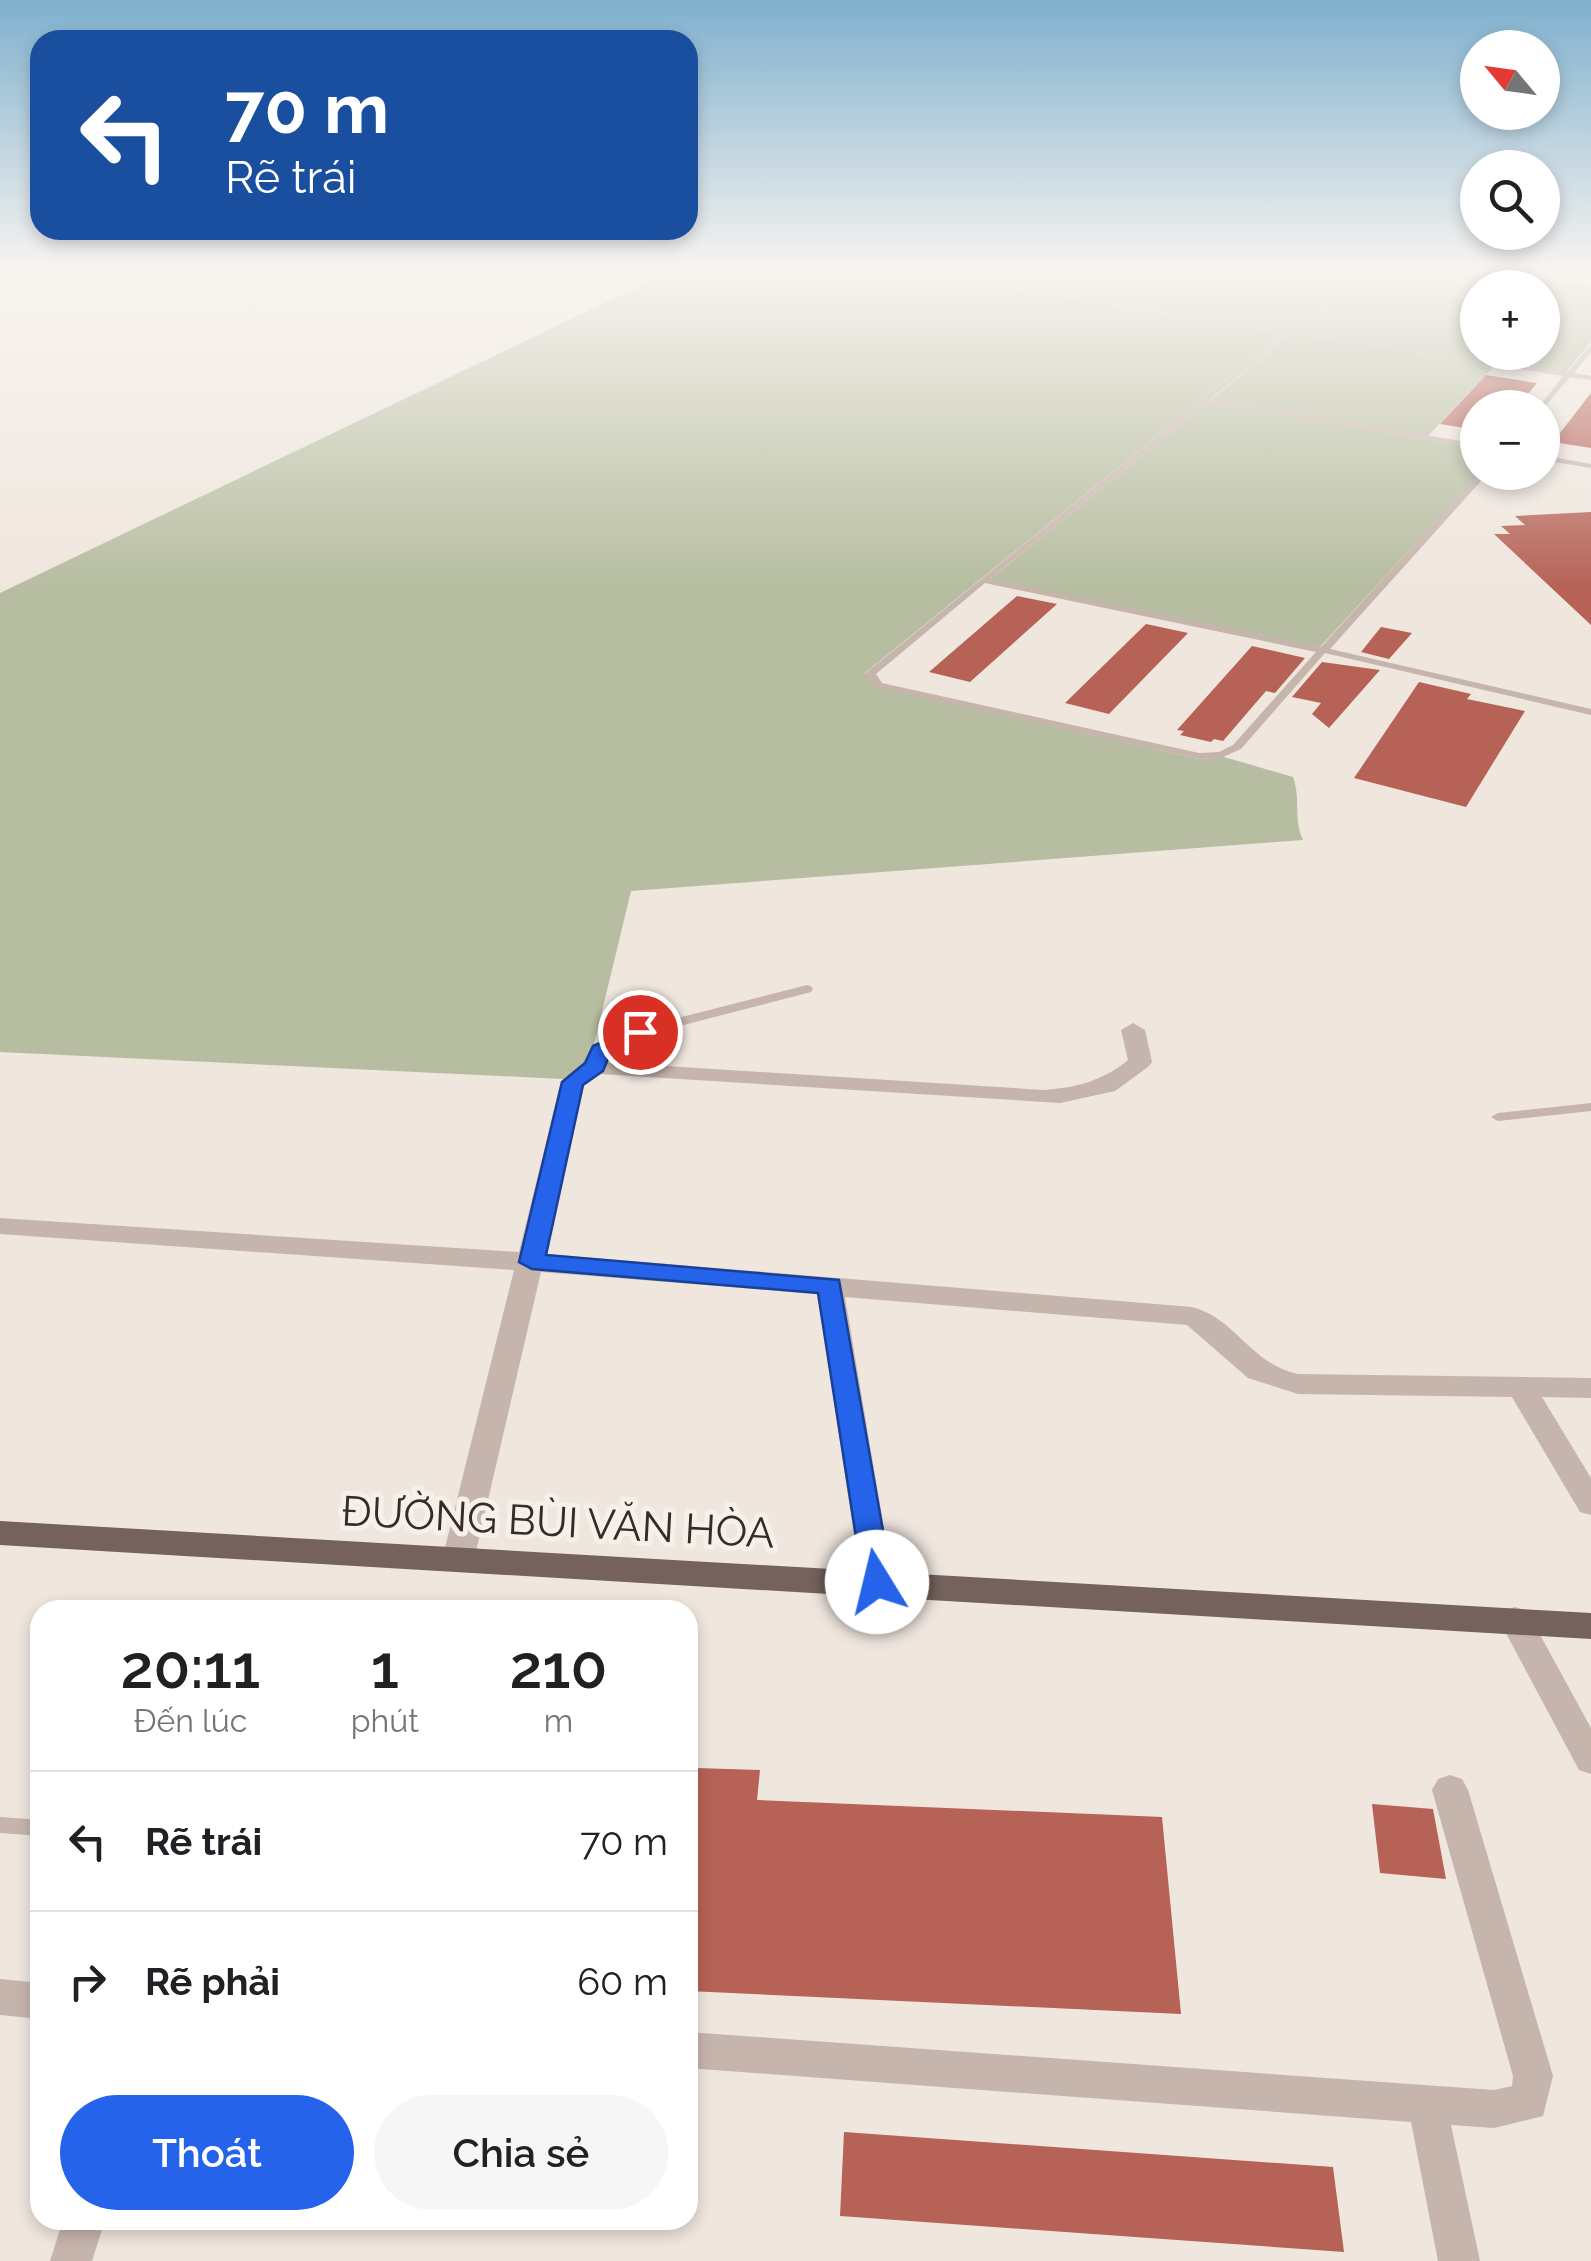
<!DOCTYPE html>
<html lang="vi">
<meta charset="utf-8">
<style>
body{margin:0;font-family:Raleway,sans-serif;background:#f6f6f6;color:#202124;height:100vh;display:flex;flex-direction:column;font-size:38px;white-space:nowrap}
*{box-sizing:border-box;margin:0}
p{font-size:32px;color:#757577}
.icon{flex:none;width:55px;height:55px;fill:none;stroke:currentColor;stroke-width:2;stroke-linecap:round;stroke-linejoin:round}
.map{position:relative;flex:1;overflow:hidden}
.drawer{position:absolute;left:30px;top:1600px;width:668px;height:630px;display:flex;flex-direction:column;background:#fff;border-radius:30px;box-shadow:0 5px 15px #0003}
.drawer>*{flex:none}
.guide{position:absolute;left:30px;top:30px;width:668px;height:210px;border-radius:30px;box-shadow:0 5px 15px #0003;background:#1a4fa0;color:#fff;overflow:hidden}
.needle{width:65px;rotate:299deg}
.fabs{position:absolute;left:1460px;top:30px;display:grid;gap:20px}
.fabs a{display:grid;place-items:center;width:100px;height:100px;border-radius:50%;background:#fff;box-shadow:0 5px 15px #0003;font-size:50px}
.pin{position:absolute;display:grid;place-items:center;width:85px;height:85px;color:#fff;margin:-42px;border:5px solid #fff;border-radius:50%;box-shadow:0 2px 10px #0007}
.me{position:absolute;width:110px;margin:-55px;rotate:351deg;stroke-linejoin:round;filter:drop-shadow(0 0 8px #0008)}
.turn{display:flex;align-items:center;gap:35px;height:210px;padding:0 30px;font-size:45px}
.turn .icon{width:130px;height:130px;stroke-width:2.5}
.turn b{display:block;font-size:70px;line-height:85px}
.eta{display:flex;justify-content:space-evenly;align-items:center;height:170px;text-align:center}
.eta b{font-size:60px;font-weight:600;line-height:70px}
.action{display:flex;gap:20px;margin-top:auto;padding:20px 30px}
.action a{flex:1;height:115px;border-radius:60px;background:#2563eb;color:#fff;font-size:40px;font-weight:600;line-height:115px;text-align:center}
.action a+a{background:#f6f6f6;color:#202124}
ul{padding:0;list-style:none}
li{display:flex;align-items:center;gap:30px;height:140px;padding:0 30px;border-top:2px solid #e0e0e0}
li div{flex:1}
li b{display:block;font-size:38px}
li em{font-style:normal}
.map>svg:first-child{display:block}
.green{fill:#b6bda0}
.building{fill:#b66256}
.lines{fill:none;stroke-linecap:round;stroke-linejoin:round}
.service{fill:#c6b5ac;fill-rule:evenodd}
.minor{fill:#c6b5ac;fill-rule:evenodd}
.primary{fill:#75625d;fill-rule:evenodd}
.route{fill:#2563eb;stroke:#184099;stroke-width:2.5}
.labels{text-anchor:middle;dominant-baseline:central;stroke-width:10;stroke-linejoin:round;paint-order:stroke}
.near-street-label{font-size:42px;fill:#352c2a;stroke:#f7f0ea}
</style>
<div class="map">
<svg width="1591" height="2261" viewBox="0 0 1591 2261">
<rect width="100%" height="100%" fill="#efe6de"/>
<path class="green" d="M671,271H902L1285,332L865,673L875,686L1199,759L1224,757L1293,777C1301,799 1293,818 1303,840L631,891L590,1061L563,1079L0,1052V593Z
M916,271H1289L1350,280L1288,330Z
M1369,271H1487L1591,286V312L1543,305L1542,288H1478L1477,296L1359,279Z
M1357,281L1477,298L1478,352H1542L1543,307L1591,315V342L1565,373L1295,331Z
M1292,333L1495,365L1428,436L1211,400Z
M1208,402L1477,448L1480,473L1320,647L989,580Z"/>
<path class="building" d="M1486,375L1537,383L1516,408H1478V430L1440,424Z
M1591,393V448L1553,442Z
M1591,512V625L1494,534H1510L1501,526L1525,525L1515,516Z
M1017,596L1057,604L970,682L929,672Z
M1146,624L1188,633L1109,714L1065,703Z
M1381,627L1412,633L1389,659L1361,652Z
M1252,646L1305,658L1275,693L1266,691L1223,741L1214,739L1211,742L1180,735L1184,731L1177,730Z
M1322,662L1380,670L1329,728L1312,714L1321,703L1292,697Z
M1419,682L1471,694L1467,699L1525,711L1466,807L1354,778Z
M696,1768L760,1770L757,1800L1162,1817L1181,2014L688,1991V1842Z
M1372,1804L1433,1809L1446,1879L1380,1873Z
M844,2132L1333,2167L1344,2252L840,2216Z"/>
<g class="lines">
<path class="service" d="M905,271H922L1289,329L1349,280L1294,271H1313L1354,277L1359,274L1362,276L1361,278L1478,295V299L1356,281L1296,330L1567,372L1591,345V352L1574,373L1591,376V380L1570,377L1542,410V408H1538L1563,376L1292,333L1211,399L1478,444V448L1207,403L990,579L1321,647L1480,472H1489L1330,649L1591,709V715L1325,653L1241,749L1221,758L1199,759L875,687L865,674L867,672L1285,332ZM985,583L1316,652L1233,745L1219,752L1199,753L882,683L876,674Z
M1542,304L1591,312V316L1542,308Z
M1542,455L1591,464V468L1542,460Z
M807,985L811,986L813,989L811,992L645,1035L607,1053L600,1069L595,1070L588,1066L596,1048L635,1029Z
M1591,1103V1111L1498,1121L1491,1117L1498,1113Z
M0,1817L40,1820V1836L0,1833Z"/>
<path class="minor" d="M1133,1023L1145,1030L1152,1062L1148,1067L1115,1091L1060,1103L600,1074L584,1085L545,1254L1192,1307C1237,1319 1249,1363 1298,1374L1591,1378V1398L1542,1397L1591,1478V1515L1580,1512L1512,1397L1298,1394L1248,1378L1187,1325L845,1297L893,1582L888,1591L877,1594L866,1591L861,1582L818,1294L541,1272L474,1560L469,1569L458,1572L447,1569L442,1560L514,1270L0,1234V1218L519,1252L561,1082L587,1061L1044,1090C1077,1087 1101,1082 1128,1060L1121,1030Z
M1515,1607L1527,1611L1591,1728V1774L1579,1770L1499,1620L1503,1611Z
M1450,1775L1462,1779L1468,1790L1553,2076L1543,2116L1494,2128L1451,2125L1480,2261H1438L1411,2122L688,2068V2032L1494,2090L1512,2086L1513,2076L1432,1790L1438,1779Z
M0,1979L40,1983V2019L0,2015Z
M63,2220H105L92,2261H50Z"/>
<path class="primary" d="M0,1521L1591,1613V1639L0,1545Z"/>
</g>
<linearGradient id="sky" x2="0" y2="1"><stop stop-color="#7fb0ce"/><stop offset="0.46" stop-color="#f8f4f0"/><stop offset="1" stop-color="#f8f4f0" stop-opacity="0"/></linearGradient>
<rect width="1591" height="588" fill="url(#sky)"/>
<path class="route" d="M640,1025L651,1032L648,1036L610,1054L603,1071L583,1085L546,1255L839,1280L892,1582L888,1590L877,1593L867,1590L863,1582L818,1293L532,1269L519,1262L562,1082L585,1063L593,1046Z"/>
<g class="labels">
<g class="near-street-label">
<text transform="translate(558 1522) rotate(3)">ĐƯỜNG BÙI VĂN HÒA</text>
</g>
</g>
</svg>
<div class="fabs">
<a><svg class="needle" viewBox="-14 -14 28 28"><path d="M0-13l5 13h-10z" fill="#e53935"/><path d="M0 13l5-13h-10z" fill="#757577"/></svg></a>
<a><svg class="icon" aria-label="search" viewBox="0 0 24 24"><circle cx="10" cy="10" r="6"/><path d="M15 15l6 6"/></svg></a>
<a>+</a>
<a>−</a>
</div>
<div class="pin" style="left:640px;top:1032px;background:#d93025"><svg class="icon" aria-label="arrive" viewBox="0 0 24 24"><path d="M6 21V4h12l-3 4 3 4H6"/></svg></div>
<svg class="me" style="left:877px;top:1582px" viewBox="-20 -20 40 40"><circle r="19" fill="#fff"/><path d="M0-13L10 11 0 6-10 11z" fill="#2563eb"/></svg>
<div class="guide">
<div class="turn"><svg class="icon" aria-label="left" viewBox="0 0 24 24"><path d="M17 20v-9H6M10 6l-5 5 5 5"/></svg><div><b>70 m</b>Rẽ trái</div></div>
</div>
<section class="drawer">
<div class="eta">
<div><b>20:11</b><p>Đến lúc</p></div>
<div><b>1</b><p>phút</p></div>
<div><b>210</b><p>m</p></div>
</div>
<ul>
<li><svg class="icon" aria-label="left" viewBox="0 0 24 24"><path d="M17 20v-9H6M10 6l-5 5 5 5"/></svg><div><b>Rẽ trái</b></div><em>70 m</em></li>
<li><svg class="icon" aria-label="right" viewBox="0 0 24 24"><path d="M7 20v-9h11M14 6l5 5-5 5"/></svg><div><b>Rẽ phải</b></div><em>60 m</em></li>
</ul>
<div class="action"><a>Thoát</a><a>Chia sẻ</a></div>
</section>
</div>
